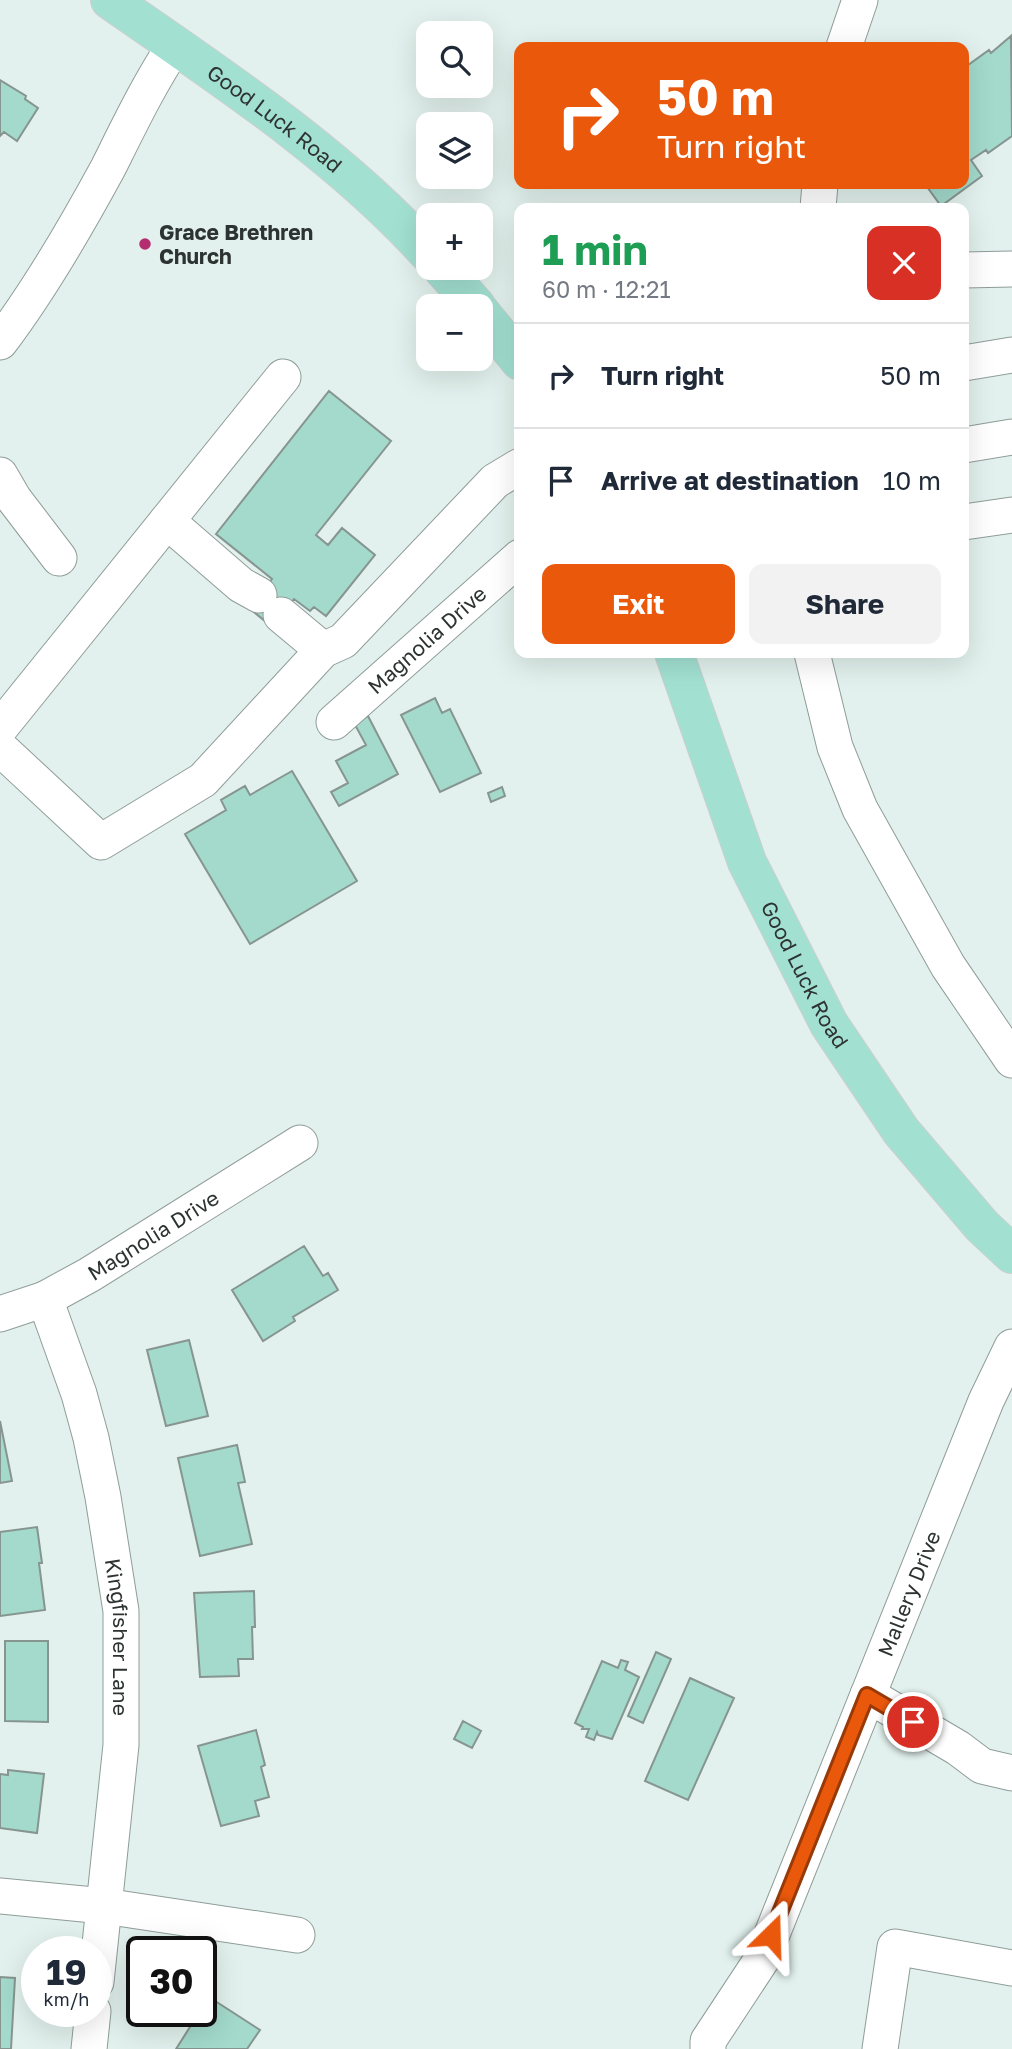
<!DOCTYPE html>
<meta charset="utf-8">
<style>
body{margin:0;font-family:"Golos Text",sans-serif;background:#f2f2f3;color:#1f2937;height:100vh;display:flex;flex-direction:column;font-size:26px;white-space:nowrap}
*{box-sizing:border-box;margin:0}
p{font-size:23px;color:#747a83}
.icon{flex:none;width:38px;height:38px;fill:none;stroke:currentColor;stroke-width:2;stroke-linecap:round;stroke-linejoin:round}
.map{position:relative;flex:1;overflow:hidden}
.details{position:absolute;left:514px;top:203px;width:455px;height:455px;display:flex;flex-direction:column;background:#fff;border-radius:14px;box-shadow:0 7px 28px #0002}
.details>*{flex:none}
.banner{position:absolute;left:514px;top:42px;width:455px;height:147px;border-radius:14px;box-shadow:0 7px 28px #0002;background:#ea580c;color:#fff;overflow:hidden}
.fabs{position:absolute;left:416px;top:21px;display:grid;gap:14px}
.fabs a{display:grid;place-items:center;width:77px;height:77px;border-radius:14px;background:#fff;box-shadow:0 7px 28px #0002;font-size:35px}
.speed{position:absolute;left:21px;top:1936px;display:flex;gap:14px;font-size:35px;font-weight:700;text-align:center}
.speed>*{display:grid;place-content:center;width:91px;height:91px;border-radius:50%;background:#fff;box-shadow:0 7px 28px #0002;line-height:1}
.speed small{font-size:18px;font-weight:400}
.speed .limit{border:4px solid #111;border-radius:10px;background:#fff;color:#111}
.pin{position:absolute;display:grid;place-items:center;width:60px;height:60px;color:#fff;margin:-30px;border:4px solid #fff;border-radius:50%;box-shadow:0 2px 7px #0007}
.me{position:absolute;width:77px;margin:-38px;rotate:22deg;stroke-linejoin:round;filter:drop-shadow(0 0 5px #0008)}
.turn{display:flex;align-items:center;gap:24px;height:147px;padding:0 28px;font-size:32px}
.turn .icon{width:91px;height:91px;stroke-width:2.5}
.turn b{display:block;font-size:49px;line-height:60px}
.round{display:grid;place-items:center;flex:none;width:74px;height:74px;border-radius:14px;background:#f2f2f3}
.summary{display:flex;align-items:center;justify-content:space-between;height:119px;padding:0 28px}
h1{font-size:42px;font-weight:700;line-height:52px;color:#1e9e55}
.cta{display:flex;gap:14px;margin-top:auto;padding:14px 28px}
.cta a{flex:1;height:80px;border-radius:14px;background:#ea580c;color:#fff;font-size:28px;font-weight:700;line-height:80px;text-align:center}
.cta a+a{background:#f2f2f3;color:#1f2937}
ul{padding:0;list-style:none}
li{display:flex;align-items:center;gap:21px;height:105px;padding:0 28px;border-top:2px solid #e0e1e3}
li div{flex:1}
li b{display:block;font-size:26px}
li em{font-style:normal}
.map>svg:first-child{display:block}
.building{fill:#a3dacb;stroke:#879591;stroke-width:2}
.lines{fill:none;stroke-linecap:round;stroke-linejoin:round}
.minor-casing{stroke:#8f9d98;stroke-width:37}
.major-casing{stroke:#cdcece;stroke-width:40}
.minor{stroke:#fff;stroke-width:35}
.major{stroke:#a2e1d2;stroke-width:38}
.route-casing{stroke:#983908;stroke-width:18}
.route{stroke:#ea580c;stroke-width:12}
.poi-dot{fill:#b42d6f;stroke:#e2f1ed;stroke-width:2.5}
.labels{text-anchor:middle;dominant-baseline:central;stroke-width:6;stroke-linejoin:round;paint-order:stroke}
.street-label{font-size:21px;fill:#2d3331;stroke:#e2f1ed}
.poi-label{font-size:21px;font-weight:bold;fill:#2d3331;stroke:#e2f1ed;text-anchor:start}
</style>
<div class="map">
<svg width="1012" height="2049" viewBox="0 0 1012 2049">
<rect width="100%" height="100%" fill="#e2f1ed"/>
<path class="building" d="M1011,36L1012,136L988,153L986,150L971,160L982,176L941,206L925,184H964V68L989,50L991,53Z
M0,80L26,96L25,99L38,108L17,141L4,132L0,136Z
M329,391L391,441L316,535L328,545L342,528L375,555L326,616L314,607L310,611L294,599L271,626L249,608L272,579L216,534Z
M435,698L442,713L450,709L481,773L440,792L401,715Z
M368,716L398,774L339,806L331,792L348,783L336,761L366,745L354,723Z
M292,771L357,881L250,944L185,834L226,810L221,800L245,786L250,795Z
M502,787L505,796L491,802L488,793Z
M304,1246L323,1276L328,1273L338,1290L293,1317L295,1321L263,1341L232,1290Z
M189,1340L208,1416L166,1426L147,1350Z
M0,1421L12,1481L0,1483Z
M237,1445L245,1482L238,1483L252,1544L200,1556L178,1458Z
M37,1527L42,1563H39L45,1610L0,1616V1532Z
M254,1591L255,1627H252L253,1659H238L239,1676L200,1677L194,1593Z
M5,1641H48V1722L5,1721Z
M656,1652L671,1659L643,1723L628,1716Z
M621,1660L628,1662L625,1670L639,1677L612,1739L598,1735L597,1732L594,1740L586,1737L589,1729H582L583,1727L575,1723L602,1661L618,1668Z
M690,1678L734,1698L688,1800L645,1781Z
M463,1721L481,1731L472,1748L454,1739Z
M256,1730L265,1765L261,1767L269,1797L255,1801L259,1816L221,1826L198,1746Z
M8,1770L44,1774L37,1833L0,1828V1774L8,1775Z
M0,1977L15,1978L11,2049H0Z
M209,1997L260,2030L247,2049H176Z"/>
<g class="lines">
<g class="minor-casing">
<g id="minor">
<path d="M844,47L860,0"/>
<path d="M818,208L820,184"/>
<path d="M964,270L1012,269"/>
<path d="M0,342C41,288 76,227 108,168C129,126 149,84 175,45"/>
<path d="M964,363L1012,355"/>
<path d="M964,445L1012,437"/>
<path d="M0,475L14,499L59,558"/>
<path d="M167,521L241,585L259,595"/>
<path d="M964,522L1012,515"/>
<path d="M281,615L323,650"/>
<path d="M812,653L835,747L860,809L948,966L1012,1060"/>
<path id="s1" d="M334,722L520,557"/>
<path d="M0,728L283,377"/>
<path d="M0,748L101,842L203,780L323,650L343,641L495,481L520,466"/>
<path id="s2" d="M45,1299L79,1394L91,1438L103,1497L121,1611V1745L96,1982"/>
<path id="s3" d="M0,1314L45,1299L89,1275L300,1143"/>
<path d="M868,1695L958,1748L982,1766L1012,1773"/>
<path d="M0,1896L104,1906L297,1935"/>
<path d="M89,2049L93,2011"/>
<path id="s4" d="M708,2049V2041L762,1959L986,1401L1012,1347"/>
<path d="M880,2049L895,1947L1012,1968"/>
</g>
</g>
<g class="major-casing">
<g id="major">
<path id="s5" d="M110,0C218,75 340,155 429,254"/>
<path d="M442,268L476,306"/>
<path d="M481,313L520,361"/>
<path id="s6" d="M674,653L747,862L829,1024L901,1131L982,1226L1012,1254"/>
</g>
</g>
<use href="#minor" class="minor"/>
<use href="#major" class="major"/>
</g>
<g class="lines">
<g class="route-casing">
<path id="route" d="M771,1935L867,1695L913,1722"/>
</g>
<use href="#route" class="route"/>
</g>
<circle class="poi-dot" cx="145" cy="244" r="7"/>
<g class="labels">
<g class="street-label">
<text stroke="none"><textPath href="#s5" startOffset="203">Good Luck Road</textPath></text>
<text stroke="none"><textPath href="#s1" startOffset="124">Magnolia Drive</textPath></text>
<text stroke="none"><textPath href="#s6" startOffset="348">Good Luck Road</textPath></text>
<text stroke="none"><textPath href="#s3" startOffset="173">Magnolia Drive</textPath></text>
<text stroke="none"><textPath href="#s4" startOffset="500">Mallery Drive</textPath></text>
<text stroke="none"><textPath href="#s2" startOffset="348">Kingfisher Lane</textPath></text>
</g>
<g class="poi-label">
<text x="159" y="232">Grace Brethren<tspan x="159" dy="24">Church</tspan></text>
</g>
</g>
</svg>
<div class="fabs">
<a><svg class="icon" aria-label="search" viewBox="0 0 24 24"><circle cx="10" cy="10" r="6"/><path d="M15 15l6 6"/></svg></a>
<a><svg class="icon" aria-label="layers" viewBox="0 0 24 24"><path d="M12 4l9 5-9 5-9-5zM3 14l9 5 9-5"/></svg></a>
<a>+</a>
<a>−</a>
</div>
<div class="speed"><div>19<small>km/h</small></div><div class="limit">30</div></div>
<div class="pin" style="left:913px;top:1722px;background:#d93025"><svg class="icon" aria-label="arrive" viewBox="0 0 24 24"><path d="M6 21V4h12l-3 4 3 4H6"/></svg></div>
<svg class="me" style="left:771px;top:1935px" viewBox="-20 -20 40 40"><path d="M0-17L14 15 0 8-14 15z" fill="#ea580c" stroke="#fff" stroke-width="4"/></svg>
<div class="banner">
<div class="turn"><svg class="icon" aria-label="right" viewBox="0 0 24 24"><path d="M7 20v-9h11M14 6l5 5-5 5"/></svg><div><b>50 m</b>Turn right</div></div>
</div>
<section class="details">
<div class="summary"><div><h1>1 min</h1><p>60 m · 12:21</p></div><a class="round" style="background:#d93025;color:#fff"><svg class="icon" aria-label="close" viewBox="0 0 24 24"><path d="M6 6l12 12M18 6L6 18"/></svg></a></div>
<ul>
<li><svg class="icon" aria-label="right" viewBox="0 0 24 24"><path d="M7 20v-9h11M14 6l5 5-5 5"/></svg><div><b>Turn right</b></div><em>50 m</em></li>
<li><svg class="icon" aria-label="arrive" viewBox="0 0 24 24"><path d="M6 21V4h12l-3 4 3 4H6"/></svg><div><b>Arrive at destination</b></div><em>10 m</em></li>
</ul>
<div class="cta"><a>Exit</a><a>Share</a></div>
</section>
</div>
